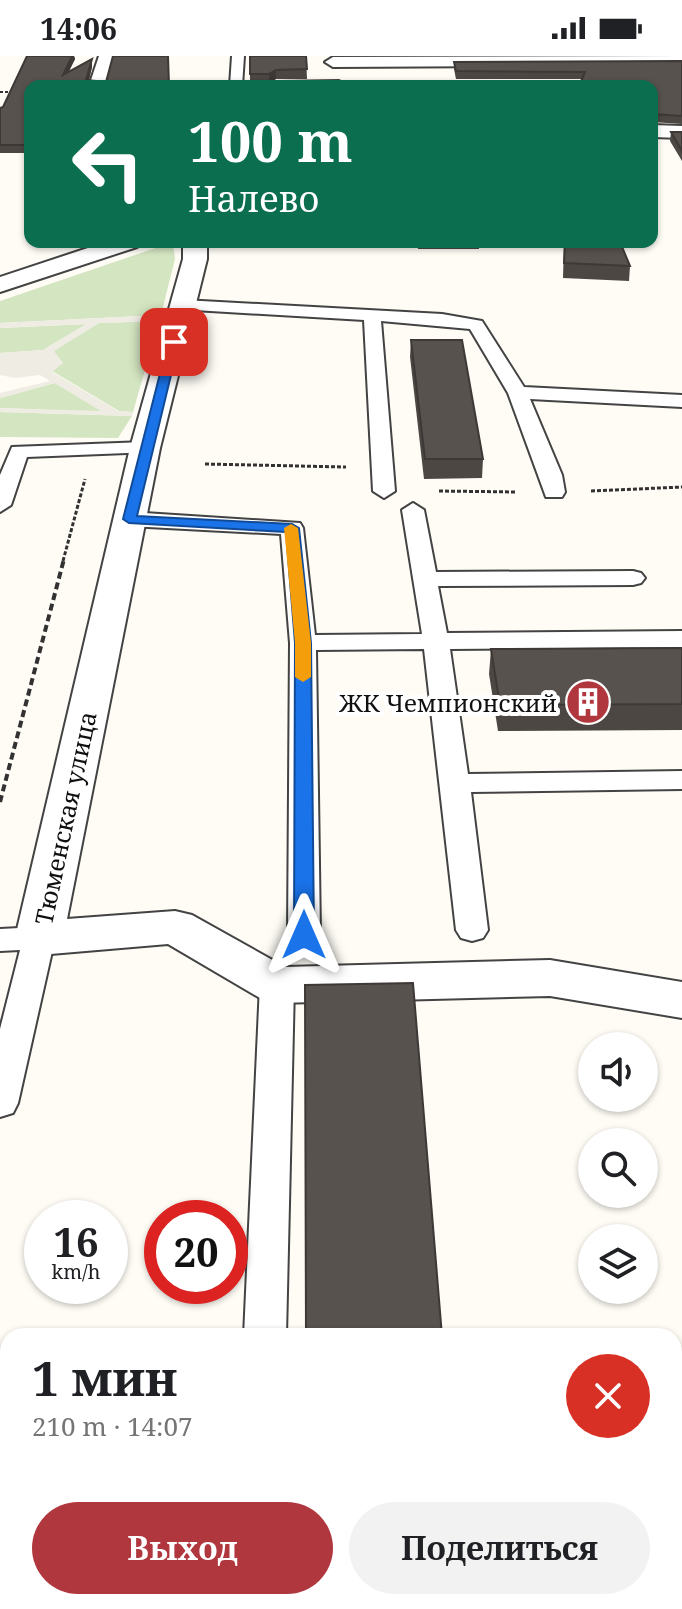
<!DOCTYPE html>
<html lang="ru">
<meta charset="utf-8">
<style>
body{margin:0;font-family:"Noto Serif",serif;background:#f2f2f2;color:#202124;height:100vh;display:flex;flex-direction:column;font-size:30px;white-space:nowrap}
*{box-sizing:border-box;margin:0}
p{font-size:26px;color:#757577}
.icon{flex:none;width:44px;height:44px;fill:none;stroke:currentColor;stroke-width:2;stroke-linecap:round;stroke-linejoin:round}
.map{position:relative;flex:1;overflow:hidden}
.details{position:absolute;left:0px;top:1272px;width:682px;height:282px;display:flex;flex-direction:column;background:#fff;border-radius:24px 24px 0 0;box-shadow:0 2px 6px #0004}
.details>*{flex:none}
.hud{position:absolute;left:24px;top:24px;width:634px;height:168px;border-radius:16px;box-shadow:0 2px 6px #0004;background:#0b6e4f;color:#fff;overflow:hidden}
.controls{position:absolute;left:578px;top:976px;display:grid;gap:16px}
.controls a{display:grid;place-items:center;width:80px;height:80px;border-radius:50%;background:#fff;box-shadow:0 2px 6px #0004;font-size:40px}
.speed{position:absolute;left:24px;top:1144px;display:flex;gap:16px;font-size:40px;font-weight:700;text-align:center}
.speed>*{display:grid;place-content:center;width:104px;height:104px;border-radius:50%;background:#fff;box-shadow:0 2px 6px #0004;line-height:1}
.speed small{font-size:20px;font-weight:400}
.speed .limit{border:12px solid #d22;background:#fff;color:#111}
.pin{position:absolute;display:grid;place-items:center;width:68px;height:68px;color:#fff;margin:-34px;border-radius:16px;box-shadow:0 4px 12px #0006}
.me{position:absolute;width:88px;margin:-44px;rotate:0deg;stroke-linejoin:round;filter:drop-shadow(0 0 6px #0008)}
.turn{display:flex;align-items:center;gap:28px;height:168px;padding:0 32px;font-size:36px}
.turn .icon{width:104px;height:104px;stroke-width:2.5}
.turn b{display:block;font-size:56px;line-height:68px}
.round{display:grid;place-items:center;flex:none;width:84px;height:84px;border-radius:42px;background:#f2f2f2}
.head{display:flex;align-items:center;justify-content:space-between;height:136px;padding:0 32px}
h1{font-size:48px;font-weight:700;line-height:60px}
.button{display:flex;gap:16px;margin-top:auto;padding:16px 32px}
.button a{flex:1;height:92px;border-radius:48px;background:#b1373f;color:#fff;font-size:32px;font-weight:700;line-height:92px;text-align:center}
.button a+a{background:#f2f2f2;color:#202124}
.status{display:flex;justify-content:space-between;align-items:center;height:56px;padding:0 40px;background:#fff;direction:ltr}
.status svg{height:22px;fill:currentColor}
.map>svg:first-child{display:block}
.green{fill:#d4e5c1}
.plaza{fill:#efece3}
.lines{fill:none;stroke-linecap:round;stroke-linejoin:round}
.service-casing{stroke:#434343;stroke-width:4}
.minor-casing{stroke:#434343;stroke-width:4}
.path-far2{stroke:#323232;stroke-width:2;stroke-dasharray:3 2;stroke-linecap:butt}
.path-far1{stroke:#323232;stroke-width:3;stroke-dasharray:4 2;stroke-linecap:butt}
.path{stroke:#323232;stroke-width:4;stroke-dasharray:7 4;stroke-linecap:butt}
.service{fill:#fff;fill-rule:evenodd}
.minor{fill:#fff;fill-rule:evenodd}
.wall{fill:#4c4743}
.shaded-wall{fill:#3e3937}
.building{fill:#58524e;stroke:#3e3937;stroke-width:2}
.route{fill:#1a73e8;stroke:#114b97;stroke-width:2}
.slow{fill:#f59e0b}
.labels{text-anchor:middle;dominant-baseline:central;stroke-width:8;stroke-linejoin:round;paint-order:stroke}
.poi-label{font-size:24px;fill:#101010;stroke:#fff;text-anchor:end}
.street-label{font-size:24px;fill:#101010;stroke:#fff}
</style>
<div class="status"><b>14:06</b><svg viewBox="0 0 49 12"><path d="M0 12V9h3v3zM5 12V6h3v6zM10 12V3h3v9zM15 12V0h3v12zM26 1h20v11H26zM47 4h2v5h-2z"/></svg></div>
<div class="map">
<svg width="682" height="1553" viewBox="0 0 682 1553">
<rect width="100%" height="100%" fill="#fefcf5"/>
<path class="green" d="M173,186L175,203L161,259L0,267V245Z
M159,265L133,356L119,355L52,315L63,307L53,295L99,267Z
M87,268L43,294L0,297V272Z
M55,327L103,356L0,352V342Z
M0,356L132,360L118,382L0,381Z
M674,1407H682V1553H0V1429L8,1428V1546H674Z"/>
<path class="plaza" d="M161,259L159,265L99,267L54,295L63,307L52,316L118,355L133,356L132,360L0,356V352L101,355L55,327L0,342V337L50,325L40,319L15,322L0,319V297L43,294L86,268L0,272V267Z"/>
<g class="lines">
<g class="service-casing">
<path id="service" d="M232,0H244L242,30H230Z
M339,25L344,30H270L276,26Z
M183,244L442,258L482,265L524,331L682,339V351L530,343L562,419L565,436L562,441H546L508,337L470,273L381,265L395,435L384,442L373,435L364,264L177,253L174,249Z
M145,386L155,392L152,396L27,401L11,449L0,456V419L12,391Z
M413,447L424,454L436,516L633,515L641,517L645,522L641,527L633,529L438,530L447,577L682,575V591L450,593L468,718L682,715V733L471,736L488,874L483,882L472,885L461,882L456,874L424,593L316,594L320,879L315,887L304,890L293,887L288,879L290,587L281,478L129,470L118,463L129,456L300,467L303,472L315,579L422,578L402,454Z
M39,871L51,874L55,882L18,1047L13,1057L0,1061V973L20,894L0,895V873Z
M277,917L289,920L294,929L286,1280H244L260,929L265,920Z"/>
</g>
<g class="minor-casing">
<path id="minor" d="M99,0H115L107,30H89Z
M682,0V9L333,11L325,6L333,1Z
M652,69L682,70V82L652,81Z
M106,186H141L137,191L0,236V221Z
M183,186H207V203L160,392L67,863L175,855L192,859L285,911L550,904L682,926V962L550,940L277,947L260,942L168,888L39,899L22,894L15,882L130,392L183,203Z"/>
</g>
<path class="path-far2" d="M0,36H13"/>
<path class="path-far1" d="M205,408L346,411
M439,435L517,436
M591,435L682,431
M63,505L85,423"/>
<path class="path" d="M0,746L64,503"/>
<use href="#service" class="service"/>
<use href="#minor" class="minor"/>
</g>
<path class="wall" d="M27,0H74L75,3L68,16L92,3V11L89,25L106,26L113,0H168L169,30H30V97H0V52L3,51Z
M250,0H306L307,23H276L269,27H250Z
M682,5V68L652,66V30L582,23H456L454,13V6Z
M671,76H682V105L670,85Z
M417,186H479V193H418Z
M564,186H620L630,210L629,225L563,222Z
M411,284L483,403L482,422L424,423L410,301Z
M682,592V674L498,675L489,618L491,593Z"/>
<path class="shaded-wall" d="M72,0H74L75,3L64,26L63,19Z
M92,3V11L87,30L86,24Z
M276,14V23L269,27V18Z"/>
<path class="building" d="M27,0H72L63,19L92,3L86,24L106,26L113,0H168L169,30H30V89H0V52L3,51Z
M250,0H306L307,13L276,14L269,18H250Z
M682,5V60L652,58V30H579L585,16L456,15L454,6Z
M671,76H682V95Z
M565,186H620L630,210L564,207Z
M411,284H462L483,403H425Z
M682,592V648L500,649L491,593Z
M413,927L442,1280H306L305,929Z"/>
<path class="route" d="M174,282L179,286L137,460L292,468L299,472L311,587L314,879L304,886L294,879L295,587L286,476L129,467L123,463L168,286Z"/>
<path class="slow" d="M291,468L298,472L311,587V621L303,626L295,621V587L284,472Z"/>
<defs>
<g id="building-disc" transform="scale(2.3)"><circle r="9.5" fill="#b1373f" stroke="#fff"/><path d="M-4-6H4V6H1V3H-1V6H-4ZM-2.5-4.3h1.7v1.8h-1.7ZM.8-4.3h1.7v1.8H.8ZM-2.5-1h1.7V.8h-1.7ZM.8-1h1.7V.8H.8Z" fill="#fff"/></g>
</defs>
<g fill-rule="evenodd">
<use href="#building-disc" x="588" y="646"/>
</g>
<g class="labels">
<g class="poi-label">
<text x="557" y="646">ЖК Чемпионский</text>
</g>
<g class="street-label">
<text transform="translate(65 762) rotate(-78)">Тюменская улица</text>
</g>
</g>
</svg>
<div class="controls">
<a><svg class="icon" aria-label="sound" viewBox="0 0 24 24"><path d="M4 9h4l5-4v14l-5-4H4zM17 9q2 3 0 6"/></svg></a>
<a><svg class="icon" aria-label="search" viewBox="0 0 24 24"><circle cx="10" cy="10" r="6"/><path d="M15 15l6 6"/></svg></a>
<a><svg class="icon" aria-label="layers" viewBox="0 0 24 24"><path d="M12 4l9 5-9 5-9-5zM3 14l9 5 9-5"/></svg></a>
</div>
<div class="speed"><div>16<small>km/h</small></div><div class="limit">20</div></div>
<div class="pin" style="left:174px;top:286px;background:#d93025"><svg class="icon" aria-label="arrive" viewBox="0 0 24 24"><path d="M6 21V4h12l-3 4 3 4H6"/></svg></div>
<svg class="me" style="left:304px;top:879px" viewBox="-20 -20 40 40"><path d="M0-17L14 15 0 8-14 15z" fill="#1a73e8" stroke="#fff" stroke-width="4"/></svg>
<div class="hud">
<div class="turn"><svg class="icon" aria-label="left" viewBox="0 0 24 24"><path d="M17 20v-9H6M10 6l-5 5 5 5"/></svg><div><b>100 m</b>Налево</div></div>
</div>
<section class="details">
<div class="head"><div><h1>1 мин</h1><p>210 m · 14:07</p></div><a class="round" style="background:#d93025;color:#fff"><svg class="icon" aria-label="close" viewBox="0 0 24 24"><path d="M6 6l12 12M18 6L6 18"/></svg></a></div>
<div class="button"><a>Выход</a><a>Поделиться</a></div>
</section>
</div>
